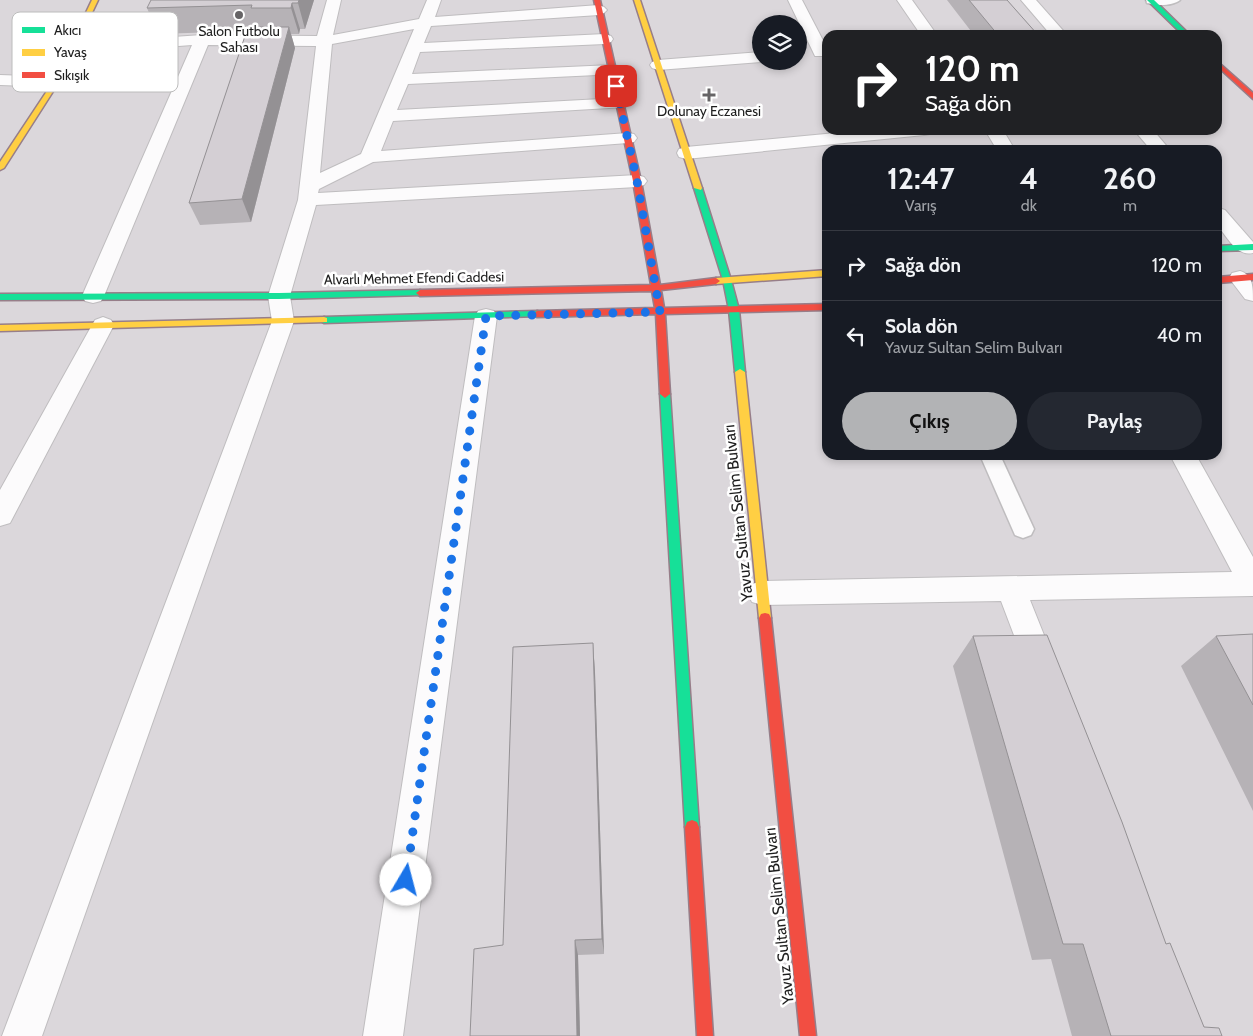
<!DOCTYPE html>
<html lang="tr">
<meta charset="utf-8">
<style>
body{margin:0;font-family:Cabin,sans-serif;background:#242831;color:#f1f3f6;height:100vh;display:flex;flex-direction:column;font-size:19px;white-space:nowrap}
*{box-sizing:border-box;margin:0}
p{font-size:16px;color:#9ea1a6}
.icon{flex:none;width:28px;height:28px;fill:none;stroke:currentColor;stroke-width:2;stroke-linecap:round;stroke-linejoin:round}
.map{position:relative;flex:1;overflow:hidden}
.drawer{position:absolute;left:822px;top:145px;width:400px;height:315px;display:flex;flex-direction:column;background:#171b24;border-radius:15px;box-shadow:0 2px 8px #0003}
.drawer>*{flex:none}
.banner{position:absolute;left:822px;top:30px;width:400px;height:105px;border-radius:15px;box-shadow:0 2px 8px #0003;background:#202124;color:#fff;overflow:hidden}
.tools{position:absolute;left:752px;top:15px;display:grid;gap:10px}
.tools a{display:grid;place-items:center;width:55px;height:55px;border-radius:50%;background:#171b24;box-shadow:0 2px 8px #0003;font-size:25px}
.pin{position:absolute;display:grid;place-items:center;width:42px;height:42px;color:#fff;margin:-21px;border-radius:10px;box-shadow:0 2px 8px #0006}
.me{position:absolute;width:55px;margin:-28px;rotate:8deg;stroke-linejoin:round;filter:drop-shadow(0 0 4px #0008)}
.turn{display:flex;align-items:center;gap:18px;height:105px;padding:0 20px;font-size:22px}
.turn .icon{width:65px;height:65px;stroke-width:2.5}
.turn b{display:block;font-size:35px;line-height:42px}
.eta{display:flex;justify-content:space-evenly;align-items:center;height:85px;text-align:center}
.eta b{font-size:30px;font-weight:800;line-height:35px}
.action{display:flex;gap:10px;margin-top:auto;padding:10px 20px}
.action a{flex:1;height:58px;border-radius:30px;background:#b2b3b5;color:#111;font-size:20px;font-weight:800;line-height:58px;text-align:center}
.action a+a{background:#242831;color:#f1f3f6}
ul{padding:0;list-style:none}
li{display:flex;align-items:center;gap:15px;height:70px;padding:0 20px;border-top:1px solid #363941}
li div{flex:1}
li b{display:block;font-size:19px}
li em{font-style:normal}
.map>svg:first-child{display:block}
.residential{fill:#dbd7db;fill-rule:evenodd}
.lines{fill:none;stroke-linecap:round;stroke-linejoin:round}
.lane-casing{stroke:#bfbdbf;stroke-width:3}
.street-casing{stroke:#bfbdbf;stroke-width:2}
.fast-casing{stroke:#977e89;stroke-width:3}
.slow-casing{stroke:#977e89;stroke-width:3}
.jam-casing{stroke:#977e89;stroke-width:3}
.lane{fill:#fcfbfc;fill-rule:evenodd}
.street{fill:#fcfbfc;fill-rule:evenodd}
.fast{fill:#16e098;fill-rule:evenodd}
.slow{fill:#ffcf43;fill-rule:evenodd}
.jam{fill:#f24e42;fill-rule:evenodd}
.wall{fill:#b6b2b6}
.shaded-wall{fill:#949194}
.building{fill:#d4cfd4;stroke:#949194}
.route{stroke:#1a73e8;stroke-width:9;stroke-dasharray:0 16.2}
.poi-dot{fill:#666466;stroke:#fff;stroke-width:2}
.labels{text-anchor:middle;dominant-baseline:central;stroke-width:5;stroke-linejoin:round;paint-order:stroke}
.far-poi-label{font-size:14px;fill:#1e1e1e;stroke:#fff}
.far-street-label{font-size:14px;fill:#1e1e1e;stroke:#fff}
.street-label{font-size:16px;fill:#1e1e1e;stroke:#fff}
.key{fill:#fff;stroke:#bcbcbc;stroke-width:1}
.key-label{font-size:14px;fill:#1e1e1e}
</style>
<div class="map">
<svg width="1253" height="1036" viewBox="0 0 1253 1036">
<rect width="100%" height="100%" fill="#ece6eb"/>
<path class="residential" d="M0,0H1253V1036H0ZM761,24H799V61H761ZM828,35H1218V130H828ZM828,150H1218V455H828Z"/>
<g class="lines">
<g class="lane-casing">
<path id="lane" d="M1146,0H1180C1173,6 1156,6 1147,3Z
M980,455H1000L1034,529L1031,535L1023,538L1015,535Z"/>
</g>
<g class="street-casing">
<path id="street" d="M327,0H341L333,35L419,19L427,0H441L435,17L599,5L604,7L607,10L604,13L599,15L431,26L424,43L605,34L611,36L613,39L611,42L605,44L420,52L412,74L612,65L618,66L620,70L618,74L408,84L397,110L620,98L626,99L629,103L626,107L393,121L381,151L628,133L634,134L637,138L634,142L628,143L373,162L319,189L318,193L637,175L644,177L647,181L644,185L637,187L316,205L290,296L294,321L42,1036H2L272,321L268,296L298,200L316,46L208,45L104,296L101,301L93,303L85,301L82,296L192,45L71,54L65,52L63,49L65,46L71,44L202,35L317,36ZM414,29L361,154L320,173L332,44Z
M788,0H802L828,50L827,56H815Z
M897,0H912L937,35H921Z
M1021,0H1036L1067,35H1051Z
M761,52V61H763L761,62L658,70L652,68L650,65L652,62L658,60Z
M0,75L56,77L62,78L64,82L62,86L56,87L0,85Z
M868,130H933L930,134L924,135L686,159L679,157L677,153L679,149L686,147Z
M985,130H1003L1015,150H997Z
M1134,130H1153L1170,150H1151Z
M1218,208L1225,210L1253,242V253C1237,257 1227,237 1218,226Z
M1240,271C1253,275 1253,287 1253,301L1245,299L1229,278L1232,273Z
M486,309L494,311L497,316L403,1036H363L475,316L478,311Z
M103,317L111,320L114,325L10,523L0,526V490L92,325L95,320Z
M1170,455H1196L1253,557V596L1030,600L1058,670L1053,680L1042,684L1031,680L1001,601L762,605L752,602L747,593L752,584L762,581L1232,572Z"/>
</g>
<g class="fast-casing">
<path id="fast" d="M1147,0H1154L1190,35H1183Z
M695,186L702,188L731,280L739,310L745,372L740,375L735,372L729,310L723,280L694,188Z
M1253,244V250L1218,251V246Z
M420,290L423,291V295L279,299L0,300V294L279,293Z
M537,311L540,312V316L324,323L319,320L324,317Z
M665,390L670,394L699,827L697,832L692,834L687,832L685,827L660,394Z"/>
</g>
<g class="slow-casing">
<path id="slow" d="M92,0H98L59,82L4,168L0,170V162L53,82Z
M634,0H640L702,188L701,190L694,188Z
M828,270V276L716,284L712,281L716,278Z
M324,317L327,318V322L0,331V325Z
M740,369L745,372L771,618L769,622L765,623L761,622L759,618L735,372Z"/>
</g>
<g class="jam-casing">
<path id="jam" d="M594,0H600L641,181L660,285L716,278L720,281L716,284L661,290L664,308L828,304V310L665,314L670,394L665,398L660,394L656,314L537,317L532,314L537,311L655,308L652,291L420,296L416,293L420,290L651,285L633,181Z
M1218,62L1253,93V99L1218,67Z
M1253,274V280L1218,283V277Z
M765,613L769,614L771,618L816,1036H800L759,618L761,614Z
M692,820L697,822L699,827L713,1036H697L685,827L687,822Z"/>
</g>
<use href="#lane" class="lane"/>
<use href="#street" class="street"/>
<use href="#fast" class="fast"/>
<use href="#slow" class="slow"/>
<use href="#jam" class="jam"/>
</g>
<path class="wall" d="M314,0L305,29H300L299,34H291L295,48L251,222L200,225L189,203L247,31L158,34L147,8Z
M947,0H1007L1038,35H974Z
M1253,634V811L1181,666L1216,636Z
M973,636L1166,944L1204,1027L1222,1036H1072L1051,959L1032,960L953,666Z
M593,643L595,673L604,954L578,955L580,1036H470L503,945Z"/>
<path class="shaded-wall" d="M299,0H314L305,29L298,3Z
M292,3L300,29L299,34L291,8Z
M289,27L295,48L251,222L242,199Z
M593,643L595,673L604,954L602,939Z
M575,940L578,955L580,1036H577Z"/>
<path class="building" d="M151,0H299L298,3H292L291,8H251L252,5L147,8Z
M969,0H1007L1038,35H998Z
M248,27H289L242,199L189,203Z
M1253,634V705L1216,636Z
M1047,635L1122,822L1166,944L1170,943L1204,1027L1219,1028L1222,1036H1111L1083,944H1063L973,636Z
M593,643L602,939L575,940L577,1036H470L474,949L503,945L513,647Z"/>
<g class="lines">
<path class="route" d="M406,880L486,316L660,312L637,181L616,86"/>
</g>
<g class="poi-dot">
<circle cx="239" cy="15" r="5"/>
<path d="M706.5 87.5h5v5h5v5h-5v5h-5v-5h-5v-5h5z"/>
</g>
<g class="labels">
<g class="far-poi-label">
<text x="239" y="31">Salon Futbolu<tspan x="239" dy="16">Sahası</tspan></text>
<text x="709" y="111">Dolunay Eczanesi</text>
</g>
<g class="far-street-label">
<text transform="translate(414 278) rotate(-1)">Alvarlı Mehmet Efendi Caddesi</text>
</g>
<g class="street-label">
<text transform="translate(738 513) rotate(-96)">Yavuz Sultan Selim Bulvarı</text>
<text transform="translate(779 916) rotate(-96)">Yavuz Sultan Selim Bulvarı</text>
</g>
</g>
<rect x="12" y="12" width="166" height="80" rx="8" class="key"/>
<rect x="22" y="27" width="23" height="6" fill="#16e098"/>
<rect x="22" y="49" width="23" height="7" fill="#ffcf43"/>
<rect x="22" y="72" width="23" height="6" fill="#f24e42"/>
<g class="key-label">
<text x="54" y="35">Akıcı</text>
<text x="54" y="57">Yavaş</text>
<text x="54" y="80">Sıkışık</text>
</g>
</svg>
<div class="tools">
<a><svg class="icon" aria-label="layers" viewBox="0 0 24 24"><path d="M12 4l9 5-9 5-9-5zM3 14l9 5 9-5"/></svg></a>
</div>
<div class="pin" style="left:616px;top:86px;background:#d93025"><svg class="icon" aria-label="arrive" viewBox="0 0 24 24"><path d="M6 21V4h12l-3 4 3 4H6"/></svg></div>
<svg class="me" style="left:406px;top:880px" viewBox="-20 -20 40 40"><circle r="19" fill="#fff"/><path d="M0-13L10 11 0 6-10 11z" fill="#1a73e8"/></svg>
<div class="banner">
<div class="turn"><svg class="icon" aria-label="right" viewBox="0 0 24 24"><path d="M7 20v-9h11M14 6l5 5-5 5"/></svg><div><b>120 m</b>Sağa dön</div></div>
</div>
<section class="drawer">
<div class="eta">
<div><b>12:47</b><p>Varış</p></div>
<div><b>4</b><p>dk</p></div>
<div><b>260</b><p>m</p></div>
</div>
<ul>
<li><svg class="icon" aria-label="right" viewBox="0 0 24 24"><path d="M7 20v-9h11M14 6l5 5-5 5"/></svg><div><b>Sağa dön</b></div><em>120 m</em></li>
<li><svg class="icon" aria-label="left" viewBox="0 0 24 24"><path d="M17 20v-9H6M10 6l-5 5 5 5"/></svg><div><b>Sola dön</b><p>Yavuz Sultan Selim Bulvarı</p></div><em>40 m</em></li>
</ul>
<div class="action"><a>Çıkış</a><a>Paylaş</a></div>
</section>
</div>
